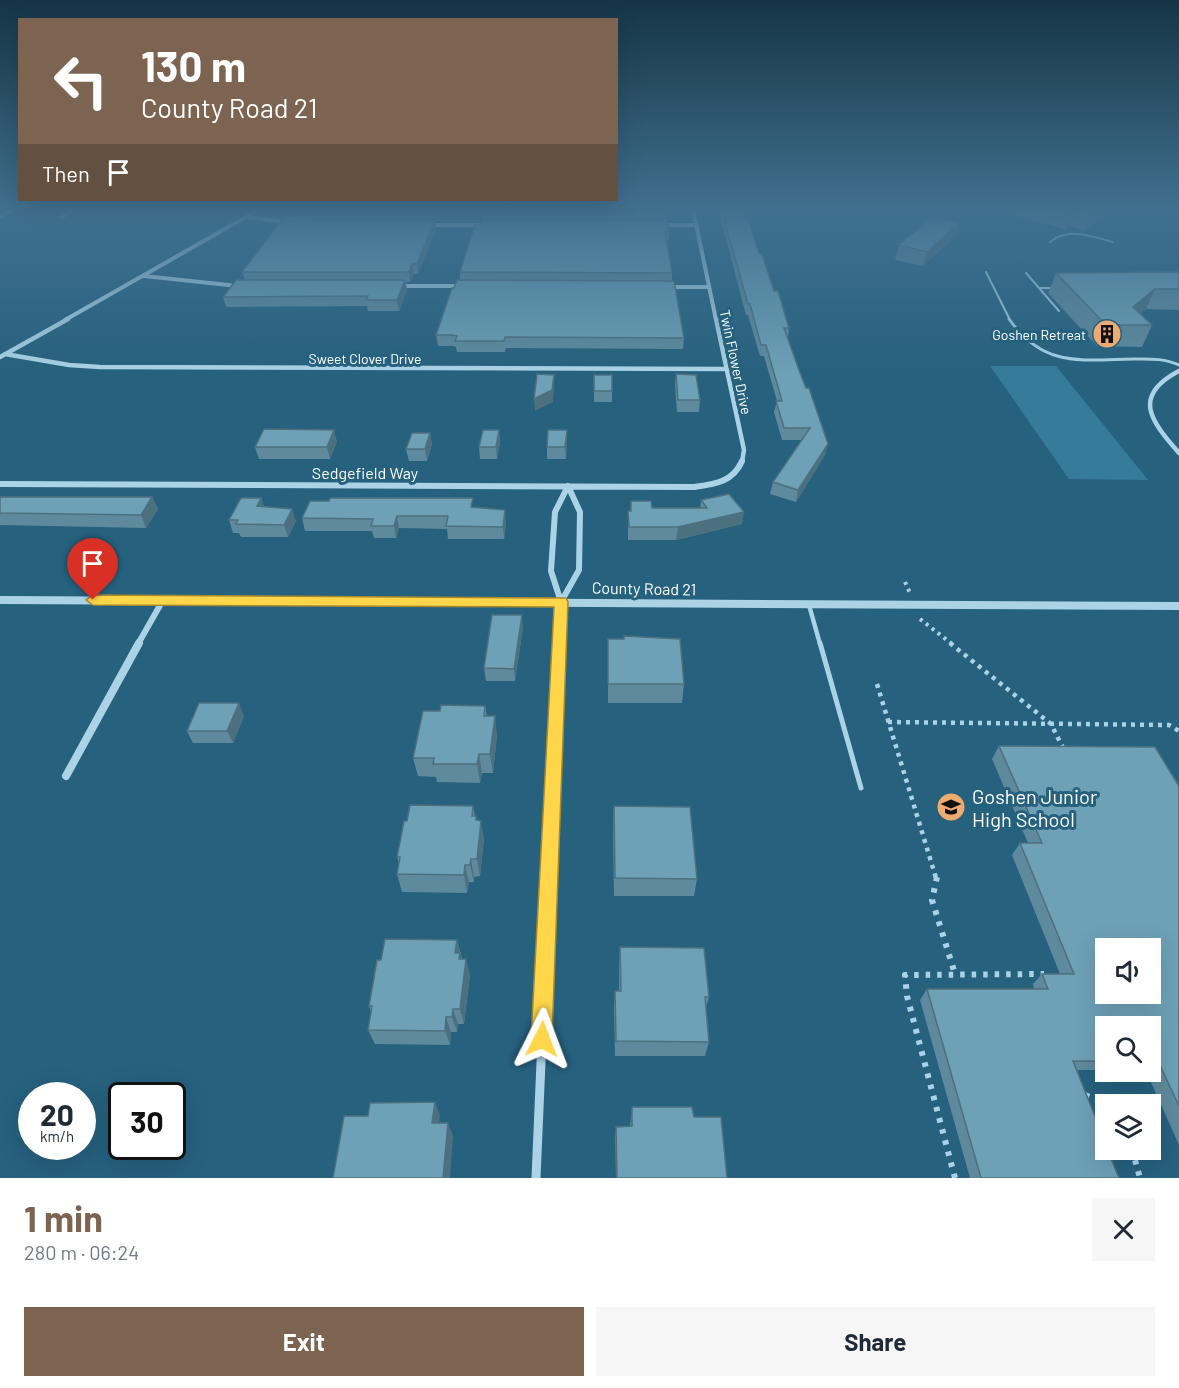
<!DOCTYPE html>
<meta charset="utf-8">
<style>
body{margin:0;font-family:Barlow,sans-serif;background:#f6f6f7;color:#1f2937;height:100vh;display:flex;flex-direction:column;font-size:22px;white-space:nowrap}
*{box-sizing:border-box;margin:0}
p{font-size:20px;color:#747a83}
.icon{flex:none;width:33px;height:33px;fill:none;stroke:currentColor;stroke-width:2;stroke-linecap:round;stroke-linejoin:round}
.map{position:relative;height:1178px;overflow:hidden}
.details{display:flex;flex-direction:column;background:#fff;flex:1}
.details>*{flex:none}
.banner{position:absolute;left:18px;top:18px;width:600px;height:183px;border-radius:0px;box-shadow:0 6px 24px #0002;background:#7c6451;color:#fff;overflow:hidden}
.buttons{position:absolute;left:1095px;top:938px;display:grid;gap:12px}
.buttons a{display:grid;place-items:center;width:66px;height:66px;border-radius:0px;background:#fff;box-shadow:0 6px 24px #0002;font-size:30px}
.speed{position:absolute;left:18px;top:1082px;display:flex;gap:12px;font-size:30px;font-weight:700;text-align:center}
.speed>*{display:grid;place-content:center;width:78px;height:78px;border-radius:50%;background:#fff;box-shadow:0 6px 24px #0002;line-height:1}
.speed small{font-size:15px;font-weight:400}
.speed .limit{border:3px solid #111;border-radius:9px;background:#fff;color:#111}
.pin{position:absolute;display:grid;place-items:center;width:51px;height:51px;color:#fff;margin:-62px -26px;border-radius:50% 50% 50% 0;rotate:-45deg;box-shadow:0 0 6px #0007}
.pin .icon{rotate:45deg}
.me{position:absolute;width:66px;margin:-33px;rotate:3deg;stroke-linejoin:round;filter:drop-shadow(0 0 4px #0008)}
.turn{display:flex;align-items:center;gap:21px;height:126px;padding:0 24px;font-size:27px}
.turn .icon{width:78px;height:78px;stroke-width:2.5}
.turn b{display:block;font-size:42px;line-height:51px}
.then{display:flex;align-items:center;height:57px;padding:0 24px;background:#0003;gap:12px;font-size:22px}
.round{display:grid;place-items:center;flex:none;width:63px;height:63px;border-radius:0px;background:#f6f6f7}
.headline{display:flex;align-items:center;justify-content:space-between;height:102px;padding:0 24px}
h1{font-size:36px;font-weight:700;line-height:45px;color:#7c6451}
.primary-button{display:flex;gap:12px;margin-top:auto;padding:12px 24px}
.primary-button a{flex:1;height:69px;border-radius:0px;background:#7c6451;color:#fff;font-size:24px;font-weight:700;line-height:69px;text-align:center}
.primary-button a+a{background:#f6f6f7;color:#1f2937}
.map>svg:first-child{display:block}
.green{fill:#367b99}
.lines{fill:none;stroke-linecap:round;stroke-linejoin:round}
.stream{stroke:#9fd1e6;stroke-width:4}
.path-far2{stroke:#abd3e5;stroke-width:4;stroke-dasharray:3 4.5;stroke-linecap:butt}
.path-far1{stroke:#abd3e5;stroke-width:4.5;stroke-dasharray:4 5;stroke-linecap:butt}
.path{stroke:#abd3e5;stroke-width:6;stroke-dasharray:4.5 7;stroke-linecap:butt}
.service-far3{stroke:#abd3e5;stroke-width:2}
.service-far2{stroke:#abd3e5;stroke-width:3}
.service-far1{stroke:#abd3e5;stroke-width:4.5}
.service{stroke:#abd3e5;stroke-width:5}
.minor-far4{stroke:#abd3e5;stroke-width:4}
.minor-far3{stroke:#abd3e5;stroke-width:4.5}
.minor-far2{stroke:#abd3e5;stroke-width:6}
.minor-far1{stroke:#abd3e5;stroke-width:8}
.minor{stroke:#abd3e5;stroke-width:9}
.tertiary{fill:#abd3e5;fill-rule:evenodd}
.wall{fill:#5f8a9d}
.shaded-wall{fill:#4d707f}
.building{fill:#6ea0b6;stroke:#4d707f;stroke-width:1.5;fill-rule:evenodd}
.route{fill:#ffd54a;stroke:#a68a30;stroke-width:1.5}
.labels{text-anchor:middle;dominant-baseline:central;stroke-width:6;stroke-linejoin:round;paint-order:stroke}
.far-poi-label{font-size:14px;fill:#fff;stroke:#26617e;text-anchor:end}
.far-street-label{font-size:14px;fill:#fff;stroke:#26617e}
.street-label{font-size:16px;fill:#fff;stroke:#26617e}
.near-poi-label{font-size:20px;fill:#fff;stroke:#26617e;text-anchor:start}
</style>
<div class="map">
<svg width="1179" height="1178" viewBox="0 0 1179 1178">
<rect width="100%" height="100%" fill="#26617e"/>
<path class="green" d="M990,366H1056L1148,480L1069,479Z"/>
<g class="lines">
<path class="stream" d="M0,217L14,209"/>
<path class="path-far2" d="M905,582L910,593
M920,619L952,644"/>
<path class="path-far1" d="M950,643L1051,724L1064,750
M877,684L936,878
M888,722L1169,725L1179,731"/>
<path class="path" d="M937,877L932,900L955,974
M1085,1095L1097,1100L1106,1108
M1132,1149L1140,1178
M955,1178L907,996L905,975L1044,974"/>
<path class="service-far3" d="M1050,242C1068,227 1092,236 1113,242
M986,272L1010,320
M1026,273L1059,311
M1039,288H1056"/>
<path class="service-far2" d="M1009,319C1044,368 1080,360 1133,359C1149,359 1164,358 1179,365"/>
<path class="service-far1" d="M809,605L820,644"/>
<path class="service" d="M820,643L861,788"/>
<path class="minor-far4" d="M693,209L716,320
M62,217L74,209
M245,217L288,222
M427,225H486
M661,225H697
M144,276L238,286
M401,286H463
M668,287H709
M65,320L260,209"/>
<path class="minor-far3" d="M716,319L744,450L742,462
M5,354L69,365L100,367L727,369
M0,357L68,319
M1179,371C1131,396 1151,421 1179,453"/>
<path class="minor-far2" d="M0,484L694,487C715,484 733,482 742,461
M561,602L579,570L580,512L568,486
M138,644L163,600
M559,644L561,602L551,571L555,512L568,486"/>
<path class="minor-far1" d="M66,776L139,643
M549,878L559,643"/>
<path class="minor" d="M536,1178L549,877"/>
<path class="tertiary" d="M0,596L1179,602V610L0,604Z"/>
</g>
<path class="wall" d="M291,208H447L444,216L439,221H435L436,229L418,274H414L410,282H406L407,290L399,311H368L367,306L226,307L223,297L245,280L242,272L293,217Z
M485,208H665V220L669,231V241H667L672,273V281L684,338L683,349L506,348L505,352H457L456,347L454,346H438L436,335L454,288L460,280V272L480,225L485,220L484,212Z
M718,208H744L759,253L789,328L788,338L799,370L828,444L825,455L796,502L770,494L773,482L802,440H782L774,412L777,401L764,356H760L748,315H746Z
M1011,208H1108L1104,218L1084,230L1069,226L1065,229L1009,214Z
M959,223L955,237L923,266L895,260L899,245Z
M1179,272V310L1146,309L1140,314L1152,325L1142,347L1097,346L1048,293L1056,273Z
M676,374L700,400L699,412H677L675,386Z
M594,375H612V402H594Z
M499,430L500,442L497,459H480L479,447Z
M567,430L566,459H547V447Z
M430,433L432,444L427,461H409L406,449Z
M337,441L330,459H259L255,447Z
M0,497H152L158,509L146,528L0,525Z
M261,498L264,507L296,521L288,537H241L239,533H233L229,520Z
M701,500L742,524L676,540H628V511H630L631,501L652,508H700Z
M474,508L506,523L504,539H448L447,529L399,528L396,538H374L372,531H305L302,518Z
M523,627L515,681H486L484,668Z
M608,639L684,684L682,703H608Z
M485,706L487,716L497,735L493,773H482L480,783L437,782L436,777L418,776L413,758L440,711Z
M244,716L233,743H193L187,731Z
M999,746L1179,786V1145L1146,1071H1150V1026H1106V1070H1077L1119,1178H970L920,1000L927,989H1034L1033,984L1042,974H1060L1012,855L1020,843H1028L992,759Z
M473,806L475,816L484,838L480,876L474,877V882H469L467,893L402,892L397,874L399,864L397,857L407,821Z
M614,806L697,879L694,896H614L613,824Z
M457,940L462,959L470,975L464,1024H458L457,1032H451L450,1045L375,1044L368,1030L371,1012L369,1006L381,960Z
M620,947L709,997L706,1008L709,1042L705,1056H615L614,1007L615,991H619V963Z
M632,1107L727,1178H616L615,1139L616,1127L630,1126Z"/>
<path class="shaded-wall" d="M441,208H447L444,216L439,221L438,212Z
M1076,208L1069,226L1065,229L1072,210Z
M1097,208H1108L1104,218L1084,230L1091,212Z
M435,220L436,229L418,274L417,264Z
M959,223L955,237L923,266L927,252Z
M412,264L414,274L410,282L409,272Z
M405,280L407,290L399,311L397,300Z
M1155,289L1146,309L1127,325L1133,307Z
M554,375V386L553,402L535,411L534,399Z
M334,430L337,441L330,459L327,447Z
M499,430L500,442L497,459L496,447Z
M567,430V442L566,459L565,447Z
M430,433L432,444L427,461L425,449Z
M828,444L825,455L796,502L798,490Z
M152,497L158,509L146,528L141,515Z
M261,498L265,510L257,506Z
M292,509L296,521L288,537L284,525Z
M505,510L506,523L504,539L503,527Z
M744,512L742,524L676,540L678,527Z
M397,516L399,528L396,538L394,526Z
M522,615L523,627L515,681L514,669Z
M239,703L244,716L233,743L227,731Z
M495,716L497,735L493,773L490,754Z
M479,754L482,773L480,783L477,764Z
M481,821L484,838L480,876L477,859Z
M471,859L474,877V882L470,865Z
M465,865L469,882L467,893L464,875Z
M457,940L460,954V953L464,969L455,953Z
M466,959L470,975L464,1024L460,1009Z
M453,1009L458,1024L457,1032L452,1017Z
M446,1017L451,1032L450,1045L445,1031Z
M435,1102L440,1115L438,1136L432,1123Z
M448,1123L453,1136L450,1178H443Z"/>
<path class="building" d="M441,208L438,212H322L291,209Z
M485,208H664L665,212H484Z
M721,208H744L759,253L762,254L774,291H778L789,328H784L799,370L806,388H809L828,444L798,490L773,482L810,428H784L776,401H782L766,345H761L750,304H748Z
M1079,208H1097L1091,212Z
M285,216L322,220H435L417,264H412L409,272H242Z
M932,217L959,223L927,252L899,245Z
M482,220H667L669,231H665L672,273L460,272L475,225H480Z
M1179,272V289H1155L1133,307L1152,325H1106L1056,273Z
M236,280H405L397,300H366L368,296L223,297Z
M457,280L674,281L684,338L505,337L504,341H455L457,336L453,335H436L452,288H454Z
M537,374L554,375L552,390L534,399Z
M676,374L696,375L700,400H678Z
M594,375H612V391H594Z
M264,429L334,430L327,447H255Z
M483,430H499L496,447H479Z
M548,430H567L565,447H547Z
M412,433H430L425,449H406Z
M729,494L744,512L678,527H629L628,511H631V501H651L652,508H707L701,500Z
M0,497H152L141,515L0,513Z
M241,498H261L257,506L292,509L284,525L236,524L238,520H229Z
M330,498H473L471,507L505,510L503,527L446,526L448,516H397L394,526H371L373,519L302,518L310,501H329Z
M492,615H522L514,669L484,668Z
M624,636L680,639L684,684H608V639H624Z
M199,703H239L227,731H187Z
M441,705L485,706L484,716H495L490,754H479L477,764H433L434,758H413L423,711H440Z
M999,746L1155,747L1179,786V1106L1158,1061H1150V1026H1106V1061H1073L1106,1144V1149H1107L1119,1178H981L927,989H1048L1042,974H1074L1020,843H1042ZM1106,948H1150V993H1106Z
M410,805L473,806L472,816H476V820L481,821L477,859H471L470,865H465L464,875L397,874L400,857H397L404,821H407Z
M614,806L690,807L697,879L615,878Z
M385,939L457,940L455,953H460L459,959H466L460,1009H453L452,1017H446L445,1031L368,1030L372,1006H369L377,960H381Z
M620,947L704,948L709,997H705L709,1042L616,1041L615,991H621Z
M435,1102L432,1123H448L443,1178H333L344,1116H368L370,1103Z
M632,1107H692L694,1117H721L727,1178H617L616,1127L632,1126Z"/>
<linearGradient id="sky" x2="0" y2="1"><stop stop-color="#153545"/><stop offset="0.56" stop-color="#41708f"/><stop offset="1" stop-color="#41708f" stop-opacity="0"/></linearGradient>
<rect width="1179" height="373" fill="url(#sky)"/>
<path class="route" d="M93,595L566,598L568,602L552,1039L549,1047L542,1050L534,1047L531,1039L554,607L93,605L86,600Z"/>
<defs>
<g id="building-disc" transform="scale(1.5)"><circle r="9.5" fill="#eeab70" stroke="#26617e"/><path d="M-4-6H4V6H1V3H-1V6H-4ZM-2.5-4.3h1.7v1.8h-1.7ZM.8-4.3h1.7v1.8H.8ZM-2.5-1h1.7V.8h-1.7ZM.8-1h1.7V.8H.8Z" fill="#111"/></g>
<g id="school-disc" transform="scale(1.5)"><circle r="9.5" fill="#eeab70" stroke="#26617e"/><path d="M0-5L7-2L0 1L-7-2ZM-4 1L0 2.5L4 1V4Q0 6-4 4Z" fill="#111"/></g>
</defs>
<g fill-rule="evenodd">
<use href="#building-disc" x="1107" y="334"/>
<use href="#school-disc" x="951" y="807"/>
</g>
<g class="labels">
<g class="far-poi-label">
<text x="1086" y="334">Goshen Retreat</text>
</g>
<g class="far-street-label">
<text x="365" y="358">Sweet Clover Drive</text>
<text transform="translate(736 362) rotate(78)">Twin Flower Drive</text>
</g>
<g class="street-label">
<text x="365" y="472">Sedgefield Way</text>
<text transform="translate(644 588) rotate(1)">County Road 21</text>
</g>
<g class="near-poi-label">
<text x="972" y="796">Goshen Junior<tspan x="972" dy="23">High School</tspan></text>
</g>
</g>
</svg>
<div class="buttons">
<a><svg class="icon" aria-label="sound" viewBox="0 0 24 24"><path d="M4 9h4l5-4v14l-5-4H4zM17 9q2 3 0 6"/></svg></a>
<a><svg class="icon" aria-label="search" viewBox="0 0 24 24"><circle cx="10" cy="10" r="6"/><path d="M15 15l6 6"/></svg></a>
<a><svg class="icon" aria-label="layers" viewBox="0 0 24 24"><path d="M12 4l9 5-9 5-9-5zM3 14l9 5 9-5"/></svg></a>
</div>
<div class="speed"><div>20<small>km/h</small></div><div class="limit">30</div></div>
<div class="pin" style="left:93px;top:600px;background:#d93025"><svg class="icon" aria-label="arrive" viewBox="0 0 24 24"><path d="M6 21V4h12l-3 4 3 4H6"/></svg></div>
<svg class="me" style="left:542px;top:1039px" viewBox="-20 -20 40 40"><path d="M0-17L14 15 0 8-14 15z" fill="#ffd54a" stroke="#fff" stroke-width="4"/></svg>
<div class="banner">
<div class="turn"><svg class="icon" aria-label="left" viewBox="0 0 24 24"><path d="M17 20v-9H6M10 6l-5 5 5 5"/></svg><div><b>130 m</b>County Road 21</div></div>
<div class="then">Then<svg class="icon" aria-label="arrive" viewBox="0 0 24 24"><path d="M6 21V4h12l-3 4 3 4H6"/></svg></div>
</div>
</div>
<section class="details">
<div class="headline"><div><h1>1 min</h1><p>280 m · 06:24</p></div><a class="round"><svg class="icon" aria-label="close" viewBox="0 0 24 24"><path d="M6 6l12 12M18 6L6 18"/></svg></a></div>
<div class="primary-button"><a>Exit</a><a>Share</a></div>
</section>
